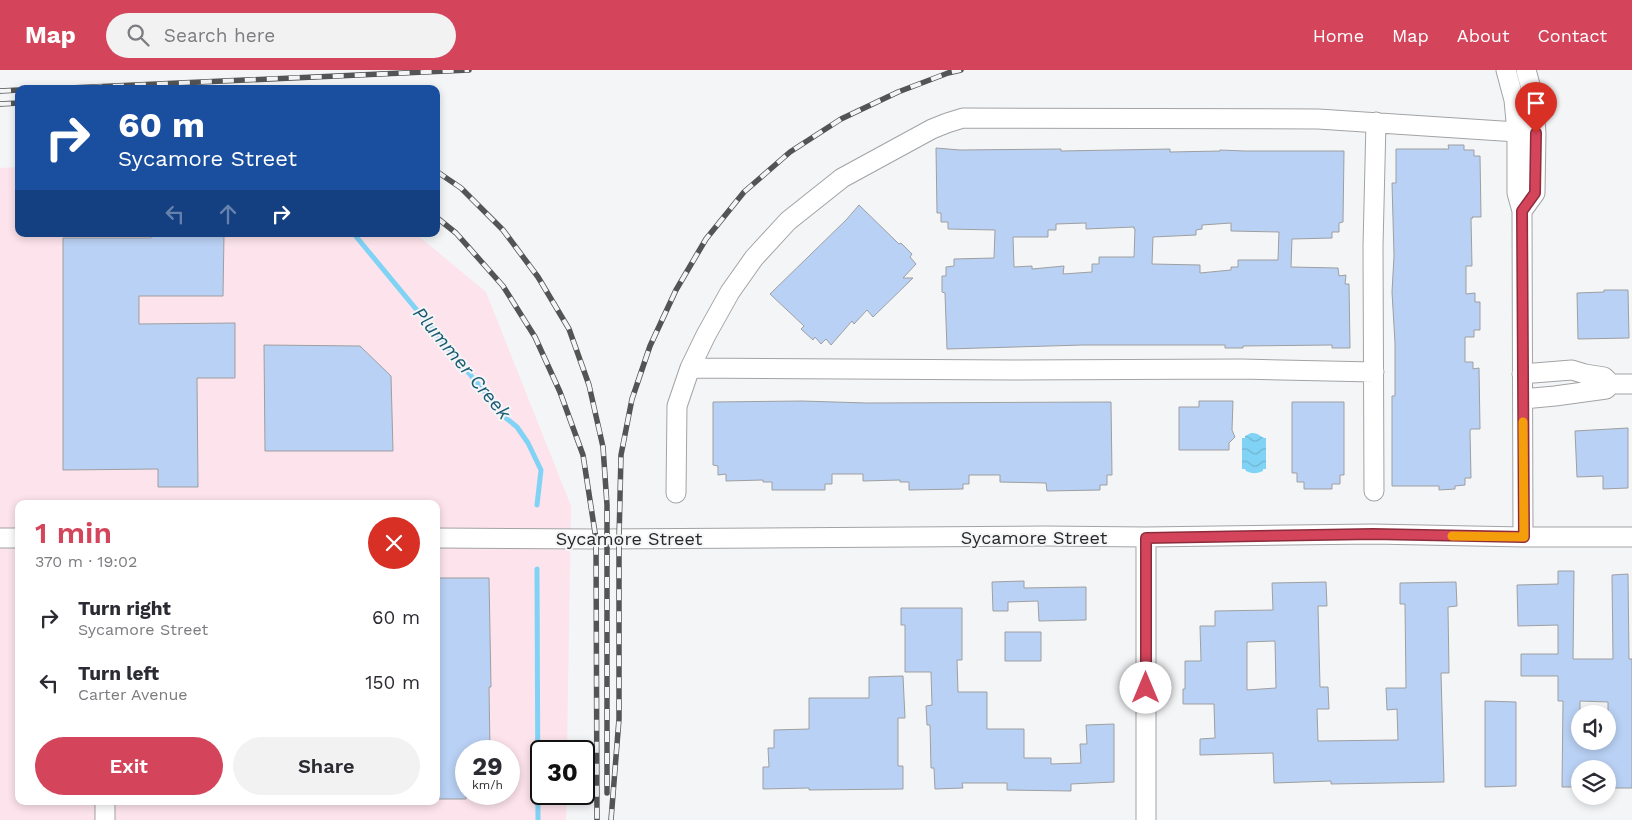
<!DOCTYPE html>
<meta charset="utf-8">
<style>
body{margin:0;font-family:"Work Sans",sans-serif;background:#f2f2f3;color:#2b2b33;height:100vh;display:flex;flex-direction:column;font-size:19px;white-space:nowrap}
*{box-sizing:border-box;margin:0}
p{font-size:16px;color:#7c7c81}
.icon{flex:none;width:28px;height:28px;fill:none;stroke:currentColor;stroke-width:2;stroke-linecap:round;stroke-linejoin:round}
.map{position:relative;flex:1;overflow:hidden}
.details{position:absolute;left:15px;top:430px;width:425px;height:305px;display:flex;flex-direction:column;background:#fff;border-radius:10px;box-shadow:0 2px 8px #0003}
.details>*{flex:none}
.top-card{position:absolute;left:15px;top:15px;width:425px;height:152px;border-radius:10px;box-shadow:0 2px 8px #0003;background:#1a4fa0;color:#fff;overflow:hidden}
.tools{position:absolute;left:1571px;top:635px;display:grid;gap:10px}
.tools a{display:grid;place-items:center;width:45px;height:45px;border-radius:50%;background:#fff;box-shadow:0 2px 8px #0003;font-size:25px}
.speed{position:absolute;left:455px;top:670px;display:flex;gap:10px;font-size:25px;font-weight:700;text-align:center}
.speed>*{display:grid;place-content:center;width:65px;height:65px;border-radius:50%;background:#fff;box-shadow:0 2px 8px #0003;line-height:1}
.speed small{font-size:12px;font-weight:400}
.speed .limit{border:2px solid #111;border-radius:8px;background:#fff;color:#111}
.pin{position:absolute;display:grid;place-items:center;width:42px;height:42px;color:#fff;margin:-51px -21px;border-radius:50% 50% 50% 0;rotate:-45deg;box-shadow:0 0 5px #0007}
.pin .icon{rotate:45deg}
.me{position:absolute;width:55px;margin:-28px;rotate:0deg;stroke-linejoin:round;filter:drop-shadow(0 0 4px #0008)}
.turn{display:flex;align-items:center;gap:18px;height:105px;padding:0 20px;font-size:22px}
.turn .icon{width:65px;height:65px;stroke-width:2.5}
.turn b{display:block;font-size:35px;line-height:42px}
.lanes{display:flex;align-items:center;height:48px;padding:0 20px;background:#0003;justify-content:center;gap:25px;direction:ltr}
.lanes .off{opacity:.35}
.round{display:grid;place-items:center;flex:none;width:52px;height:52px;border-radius:26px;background:#f2f2f3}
.head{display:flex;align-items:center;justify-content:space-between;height:85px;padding:0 20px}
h1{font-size:30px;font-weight:600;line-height:38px;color:#d4445b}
.button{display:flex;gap:10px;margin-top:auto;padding:10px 20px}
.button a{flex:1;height:58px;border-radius:30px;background:#d4445b;color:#fff;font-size:20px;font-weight:600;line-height:58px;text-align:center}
.button a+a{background:#f2f2f3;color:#2b2b33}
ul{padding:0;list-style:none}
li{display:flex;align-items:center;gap:15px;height:65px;padding:0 20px}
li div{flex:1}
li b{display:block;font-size:19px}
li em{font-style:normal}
header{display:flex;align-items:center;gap:30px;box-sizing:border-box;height:70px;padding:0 25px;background:#d4445b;color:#fff}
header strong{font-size:24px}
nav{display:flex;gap:28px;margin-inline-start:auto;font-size:18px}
.search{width:350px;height:45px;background:#f2f2f3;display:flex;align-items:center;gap:12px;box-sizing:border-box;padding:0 18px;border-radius:28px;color:#7c7c81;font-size:19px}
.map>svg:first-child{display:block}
.industrial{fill:#fde3eb;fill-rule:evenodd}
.water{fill:url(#water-waves)}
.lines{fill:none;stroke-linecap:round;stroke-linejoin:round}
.stream{stroke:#81d3f5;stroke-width:5}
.building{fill:#b9d1f4;stroke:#9e9fa1;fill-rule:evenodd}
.minor-casing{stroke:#a2a3a5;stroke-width:21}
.minor{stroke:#fff;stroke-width:19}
.rail-casing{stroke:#535454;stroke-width:5.5}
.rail{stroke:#f4f5f7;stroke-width:4;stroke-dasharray:11;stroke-linecap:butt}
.route-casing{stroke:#8a2c3b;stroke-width:12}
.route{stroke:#d4445b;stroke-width:9}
.slow{stroke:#f59e0b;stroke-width:9}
.labels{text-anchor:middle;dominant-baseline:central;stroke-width:4;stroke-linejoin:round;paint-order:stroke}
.street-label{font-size:18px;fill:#282929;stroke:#f4f5f7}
.water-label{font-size:19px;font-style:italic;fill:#195a72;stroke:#f4f5f7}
</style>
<header>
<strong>Map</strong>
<div class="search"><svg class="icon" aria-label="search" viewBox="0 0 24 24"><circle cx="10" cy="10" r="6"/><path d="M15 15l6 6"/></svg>Search here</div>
<nav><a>Home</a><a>Map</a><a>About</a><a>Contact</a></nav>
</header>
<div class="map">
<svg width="1632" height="750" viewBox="0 0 1632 750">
<defs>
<pattern id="water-waves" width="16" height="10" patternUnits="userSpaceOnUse" patternTransform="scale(1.25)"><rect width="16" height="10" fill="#81d3f5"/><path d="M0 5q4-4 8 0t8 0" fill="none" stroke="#6fb5d2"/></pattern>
</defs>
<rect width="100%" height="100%" fill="#f4f5f7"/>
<path class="industrial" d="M19,97V164H416L486,222L571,436L567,681H541V724H567L566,750H0V98ZM19,434H436V731H19ZM466,681H509V724H466Z"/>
<path class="water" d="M1251,363C1258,362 1261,368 1266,368V399H1263V401C1255,404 1253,404 1246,401L1245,399H1242V368H1245V366Z"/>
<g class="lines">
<path class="stream" d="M354,164L506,348L517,357L528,373L541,400L537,435
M537,499L538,750"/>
</g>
<path class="building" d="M1448,75H1464V80H1474V86H1480L1481,147H1472L1473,148H1471L1472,196H1466V224L1475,223V232H1480V260H1474V267H1465V292H1473V299L1479,298L1480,359H1471L1470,361L1471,408H1465V415L1455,416V419L1439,420V416H1392V326H1395V273L1392,222L1394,186L1392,113H1396V79H1449Z
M936,78L960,80L1061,79V81L1170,79V82L1220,81V80L1245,81H1344L1343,152L1339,153V162H1332V168L1292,169L1291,197L1338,198L1339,206L1346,205L1345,214H1349L1350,278H1332V275L1243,276V278H1225V275H1083L947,279L945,223L942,222V206H946V197L954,196V189L994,188L995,160L948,159V152H941V143H937ZM1086,153V159L1134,157V159H1135L1134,187H1099V194H1092V202L1063,204L1064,196L1032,199V196L1014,197L1013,167H1048V160H1056V154ZM1231,153V161L1279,162L1278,190H1238V197H1231V200L1200,203V195L1152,194L1153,167L1196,165V160L1202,159V155Z
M859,135L899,174L901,173L912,184L910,187L916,194L903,208H913L873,247L867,240L854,254L852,251L831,275L826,269L821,274L815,267L813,270L801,259L804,256L770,224L847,149Z
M151,164H224L223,226H139V254L235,253V308H197L198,417H158V399L63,400V168H151Z
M1604,220H1628L1629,268L1578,269L1577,223L1604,222Z
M264,275L360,276L391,306L393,381H265Z
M802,331L867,333L1111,332L1112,405H1107V415H1100V420L1047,421L1046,413L1000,412V405H969V414H963V419L909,420V412H900V410L863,411V404H832V414H825V420H772V412H763V410L726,411V404L718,405V396L713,395V332Z
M1199,331H1233L1232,360L1235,367L1229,373V380H1179V337H1199Z
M1292,332H1344V405H1340V414H1332V419H1304V412H1297V403H1292Z
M1628,358V418L1603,419V406L1577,407L1575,361Z
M1558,501H1574L1573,589H1613L1612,505L1628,504L1629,589H1632V718H1608V699H1580V717H1562L1563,631H1558V606H1521V584H1558V555L1518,556L1517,515L1558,514ZM1580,631L1608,632V671H1580Z
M436,508H489L491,617H489L490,681H466V729H436Z
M1024,511V518L1086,517V550L1039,551L1038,531L1008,532V541H993L992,512Z
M1326,512L1327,536H1318L1320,617H1328L1329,639H1317L1318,671L1398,670L1397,639L1387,640L1386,618H1406L1405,534H1400V513L1456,512L1457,536L1448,537L1449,603H1441L1444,712L1331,714V711L1274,713L1273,683L1200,685V669L1215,668L1214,634H1183V619H1185V591H1201L1200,556H1215V541L1273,540L1272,513ZM1275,571L1276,618L1247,620V572Z
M901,538H962V590H957L958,622H987V659H1024V688H1051V694L1081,693L1080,674H1087L1086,655L1114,654V712L1071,714V721L1007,720V713H962L963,718L935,719L934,698H931L930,655H927L926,636L932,635L931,602H905V555H901Z
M1005,562H1041V591H1005Z
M903,606L905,648H898V696H903V719L809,720V718L763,719V697H769L768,678H774V660L809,659V628H869V607Z
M1485,631L1516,632V716L1485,717Z"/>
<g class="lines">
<g class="minor-casing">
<path id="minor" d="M1506,0L1514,30L1517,62V123L1522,141L1523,467
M1522,141L1535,123L1536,63L1533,26L1526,0
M690,298L1014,300L1241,299L1374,302
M1522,304L1572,300L1585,304L1604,307L1611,314
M1523,329L1555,326L1606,319L1611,314H1632
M1374,421L1373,176L1376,52
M676,423L677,336L690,298L706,265L730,222L754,188L788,151L842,108L932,59L947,53L963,48L1318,49L1517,62
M0,468H19
M436,468L596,469L1045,466L1146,467L1373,464L1523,467H1632
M105,750V731
M1146,750V467"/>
</g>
<use href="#minor" class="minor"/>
<g class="rail-casing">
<path id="rail" d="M47,19L469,0
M0,21L19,20
M0,34L19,33
M436,101L461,118L503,160L538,207L569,259L589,315L603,377L607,435V723
M436,147L456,163L503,216L535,267L560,322L583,385L596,469L597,750
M611,750L619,649V469L621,385L632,329L650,276L676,220L706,169L744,122L790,82L841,49L898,22L948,3L961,0"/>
</g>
<use href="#rail" class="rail"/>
</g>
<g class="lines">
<g class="route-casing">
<path id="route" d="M1146,618V468L1373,464L1524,467L1522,141L1535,123L1536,63"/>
</g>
<use href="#route" class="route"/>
<path class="slow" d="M1452,466L1524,467L1523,352"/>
</g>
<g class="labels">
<g class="street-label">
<text x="1034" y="467">Sycamore Street</text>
<text x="629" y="468">Sycamore Street</text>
</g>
<g class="water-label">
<text transform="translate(462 293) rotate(50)">Plummer Creek</text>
</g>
</g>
</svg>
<div class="tools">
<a><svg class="icon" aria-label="sound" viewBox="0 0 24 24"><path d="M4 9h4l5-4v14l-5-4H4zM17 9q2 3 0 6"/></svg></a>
<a><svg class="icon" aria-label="layers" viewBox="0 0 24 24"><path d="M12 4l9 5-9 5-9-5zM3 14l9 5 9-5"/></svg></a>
</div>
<div class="speed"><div>29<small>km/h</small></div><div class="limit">30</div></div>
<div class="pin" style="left:1536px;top:63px;background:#d93025"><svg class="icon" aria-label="arrive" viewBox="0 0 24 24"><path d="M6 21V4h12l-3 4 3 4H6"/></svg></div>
<svg class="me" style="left:1146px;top:618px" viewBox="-20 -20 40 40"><circle r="19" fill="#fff"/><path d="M0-13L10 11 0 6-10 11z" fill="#d4445b"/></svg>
<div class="top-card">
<div class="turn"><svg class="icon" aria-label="right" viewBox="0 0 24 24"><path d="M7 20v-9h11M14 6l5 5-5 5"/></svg><div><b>60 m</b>Sycamore Street</div></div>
<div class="lanes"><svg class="icon off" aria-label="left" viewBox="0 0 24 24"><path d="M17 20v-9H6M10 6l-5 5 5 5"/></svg><svg class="icon off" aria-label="ahead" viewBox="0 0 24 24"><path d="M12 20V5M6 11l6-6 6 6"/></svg><svg class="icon" aria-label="right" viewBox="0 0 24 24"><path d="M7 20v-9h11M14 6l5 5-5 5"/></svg></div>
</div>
<section class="details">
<div class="head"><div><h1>1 min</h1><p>370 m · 19:02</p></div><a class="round" style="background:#d93025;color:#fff"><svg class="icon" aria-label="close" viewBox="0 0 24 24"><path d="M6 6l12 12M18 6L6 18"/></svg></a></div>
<ul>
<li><svg class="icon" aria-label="right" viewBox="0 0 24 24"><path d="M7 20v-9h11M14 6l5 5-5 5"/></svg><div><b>Turn right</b><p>Sycamore Street</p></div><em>60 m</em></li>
<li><svg class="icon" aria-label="left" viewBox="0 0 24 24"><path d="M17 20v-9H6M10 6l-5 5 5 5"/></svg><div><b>Turn left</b><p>Carter Avenue</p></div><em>150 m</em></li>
</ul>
<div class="button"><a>Exit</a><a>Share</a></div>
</section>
</div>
